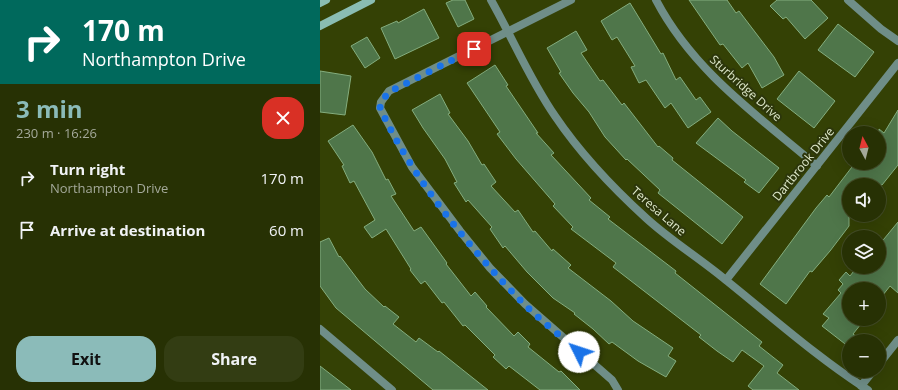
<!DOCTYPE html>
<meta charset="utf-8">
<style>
body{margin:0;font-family:"Open Sans",sans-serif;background:#333d13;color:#f1f3f6;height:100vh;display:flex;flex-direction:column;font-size:15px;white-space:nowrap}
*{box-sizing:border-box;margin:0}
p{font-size:13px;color:#a4a99a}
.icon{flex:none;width:22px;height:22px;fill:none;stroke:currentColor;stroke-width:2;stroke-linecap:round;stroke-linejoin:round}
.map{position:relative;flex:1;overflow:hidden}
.details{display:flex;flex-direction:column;background:#273104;width:320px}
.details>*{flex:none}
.hud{background:#00695c;color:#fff;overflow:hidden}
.needle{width:26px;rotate:353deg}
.controls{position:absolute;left:522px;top:126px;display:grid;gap:8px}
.controls a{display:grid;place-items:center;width:44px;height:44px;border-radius:50%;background:#273104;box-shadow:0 4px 16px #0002,0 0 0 1px #434c26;font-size:20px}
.pin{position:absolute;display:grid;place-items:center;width:34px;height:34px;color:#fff;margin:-17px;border-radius:8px;box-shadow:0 2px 6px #0006}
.me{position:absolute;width:44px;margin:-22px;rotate:311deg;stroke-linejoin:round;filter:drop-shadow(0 0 3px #0008)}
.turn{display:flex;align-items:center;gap:14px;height:84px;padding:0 16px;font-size:18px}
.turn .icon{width:52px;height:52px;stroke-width:2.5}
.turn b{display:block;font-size:28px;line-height:34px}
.round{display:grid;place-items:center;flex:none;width:42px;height:42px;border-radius:16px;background:#333d13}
.summary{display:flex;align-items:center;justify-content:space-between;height:68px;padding:0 16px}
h1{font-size:24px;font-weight:700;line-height:30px;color:#8bbbb9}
.primary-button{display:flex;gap:8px;margin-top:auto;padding:8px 16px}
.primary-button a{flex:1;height:46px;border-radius:16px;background:#8bbbb9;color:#111;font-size:16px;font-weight:700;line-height:46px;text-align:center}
.primary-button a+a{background:#333d13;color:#f1f3f6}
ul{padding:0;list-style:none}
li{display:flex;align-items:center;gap:12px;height:52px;padding:0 16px}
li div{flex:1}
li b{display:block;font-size:15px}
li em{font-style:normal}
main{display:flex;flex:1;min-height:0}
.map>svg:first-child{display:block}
.building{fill:#4f764a;stroke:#84ad7e}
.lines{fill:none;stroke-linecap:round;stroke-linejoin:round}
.street{stroke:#6f8e88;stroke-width:8}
.secondary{stroke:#8abdb3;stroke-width:8}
.route{stroke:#1a73e8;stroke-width:7;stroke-dasharray:0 12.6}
.labels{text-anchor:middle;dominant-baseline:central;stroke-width:4;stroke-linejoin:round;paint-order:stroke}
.street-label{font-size:12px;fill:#dfe9cb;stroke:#2c360b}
</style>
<main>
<section class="details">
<div class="hud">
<div class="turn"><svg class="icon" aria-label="right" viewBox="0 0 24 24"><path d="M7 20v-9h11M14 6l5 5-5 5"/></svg><div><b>170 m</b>Northampton Drive</div></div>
</div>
<div class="summary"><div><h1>3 min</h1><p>230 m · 16:26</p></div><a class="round" style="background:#d93025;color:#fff"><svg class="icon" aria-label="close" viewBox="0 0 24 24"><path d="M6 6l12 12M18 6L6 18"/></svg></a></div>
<ul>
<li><svg class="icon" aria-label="right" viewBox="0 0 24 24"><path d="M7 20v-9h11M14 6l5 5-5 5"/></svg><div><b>Turn right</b><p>Northampton Drive</p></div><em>170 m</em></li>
<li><svg class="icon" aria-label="arrive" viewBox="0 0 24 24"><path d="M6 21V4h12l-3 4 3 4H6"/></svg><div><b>Arrive at destination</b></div><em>60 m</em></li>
</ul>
<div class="primary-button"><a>Exit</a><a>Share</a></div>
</section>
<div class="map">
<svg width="578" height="390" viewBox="0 0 578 390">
<rect width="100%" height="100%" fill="#344105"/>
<path class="building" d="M133,0H145L154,19L138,27L126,3Z
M369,0H407L416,13L419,11L454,57L464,75L442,88L428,63L422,68L403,44L400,45Z
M457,0H491L508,18L485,39L466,17L463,19L450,6Z
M310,3L341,54L343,53L356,80L360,77L376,100L380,97L391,112L368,128L351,103L345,108L326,80L319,83L311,67L315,66L297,37L292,40L281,21Z
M104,9L119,38L75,59L61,28L77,21L78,23Z
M518,24L554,52L535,77L498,50Z
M256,31L267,50L261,53L280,81L283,80L302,105L304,103L338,147L339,146L353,158L352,160L423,217L402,244L338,193L340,190L307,159L306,160L285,137L269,112L253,93L239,73L241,72L227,48Z
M47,37L60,58L45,68L31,46Z
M175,65L188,85L186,86L218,133H216L234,153L231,155L271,198L269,200L290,217L288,219L356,271L355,273L442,342L439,346L463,365L457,373L479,390H433L428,386L444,366L422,350L413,362L397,351L379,337L381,335L293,267L296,263L251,229L253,227L233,206L235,204L196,159L177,134L180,132L147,83Z
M0,71L31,76L25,115L0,112Z
M479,71L515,101L494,128L457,99Z
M120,94L130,113L128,114L148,141L162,165L164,164L176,182L171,186L195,212L198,210L213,232L215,231L232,251L233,249L251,265L248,268L291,301L313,321L353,348L348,356L356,361L346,377L318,361L292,342L289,344L273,329L254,314L255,313L233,298L207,272L185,246L183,248L170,229L172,227L148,200L146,202L134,183L137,182L125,159L103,128L92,110Z
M578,110V165L562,185H529V226L510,251L492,272L490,271L466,304L440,284L496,208L507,195L509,197L535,163H559V129L564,133Z
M398,118L412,131L459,168L439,193L424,182L426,180L376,143Z
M33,125L52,152L66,180L68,179L76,194L71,196L94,231L101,227L127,263L126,264L151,296L155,292L167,306L166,307L194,336L198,332L210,344L208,347L239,372L241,371L260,390H220L189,366L186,369L173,357L175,355L145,325L143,326L124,302L122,303L105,281L101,284L90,270L91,269L66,229L52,238L44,227L55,220L34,181L30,183L22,166L24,165L8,141Z
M578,222V293L570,286L559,300V289H529V319H545L533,334L542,341H529V347L502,326L509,318L503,314L521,293L518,290L523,284L519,280L526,272L530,276L537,267L543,271L546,267H559V245Z
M9,238L19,257L20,256L45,289L64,307L65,306L79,317L73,324L96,342L99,338L118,352L119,351L168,390H113L16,308L0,286V242Z
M0,366L31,390H0Z"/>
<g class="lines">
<path class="street" d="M171,0C193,39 210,80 235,116C260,153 293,188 326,218C351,241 381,259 407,281C453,318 498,358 548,390
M251,0L69,91L61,102L60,108L92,167L140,231L170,268L205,304L292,380L298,390
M336,0C373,71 437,115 497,166
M528,0L561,29L578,41
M406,280L578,63
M0,329L72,390
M559,364L578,340
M541,386L553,371"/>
<path class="secondary" d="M0,3L6,0
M0,26L51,0"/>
</g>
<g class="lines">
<path class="route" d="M154,49L69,92L61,102L60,108C92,178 150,249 204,304C221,321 241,336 259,352"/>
</g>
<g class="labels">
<g class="street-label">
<text transform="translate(426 88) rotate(42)">Sturbridge Drive</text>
<text transform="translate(483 164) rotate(-51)">Dartbrook Drive</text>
<text transform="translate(339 211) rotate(41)">Teresa Lane</text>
</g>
</g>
</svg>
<div class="controls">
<a><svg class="needle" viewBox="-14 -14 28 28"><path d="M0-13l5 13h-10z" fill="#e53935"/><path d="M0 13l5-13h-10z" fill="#a4a99a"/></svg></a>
<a><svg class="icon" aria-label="sound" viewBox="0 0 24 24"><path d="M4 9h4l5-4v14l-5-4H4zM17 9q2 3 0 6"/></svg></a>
<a><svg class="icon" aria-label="layers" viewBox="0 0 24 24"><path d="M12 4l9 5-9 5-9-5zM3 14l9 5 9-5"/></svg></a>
<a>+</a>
<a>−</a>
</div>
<div class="pin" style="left:154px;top:49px;background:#d93025"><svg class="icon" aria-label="arrive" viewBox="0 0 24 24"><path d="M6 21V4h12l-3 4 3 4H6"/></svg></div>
<svg class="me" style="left:259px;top:352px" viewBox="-20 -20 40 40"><circle r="19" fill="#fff"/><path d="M0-13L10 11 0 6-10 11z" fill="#1a73e8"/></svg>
</div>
</main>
